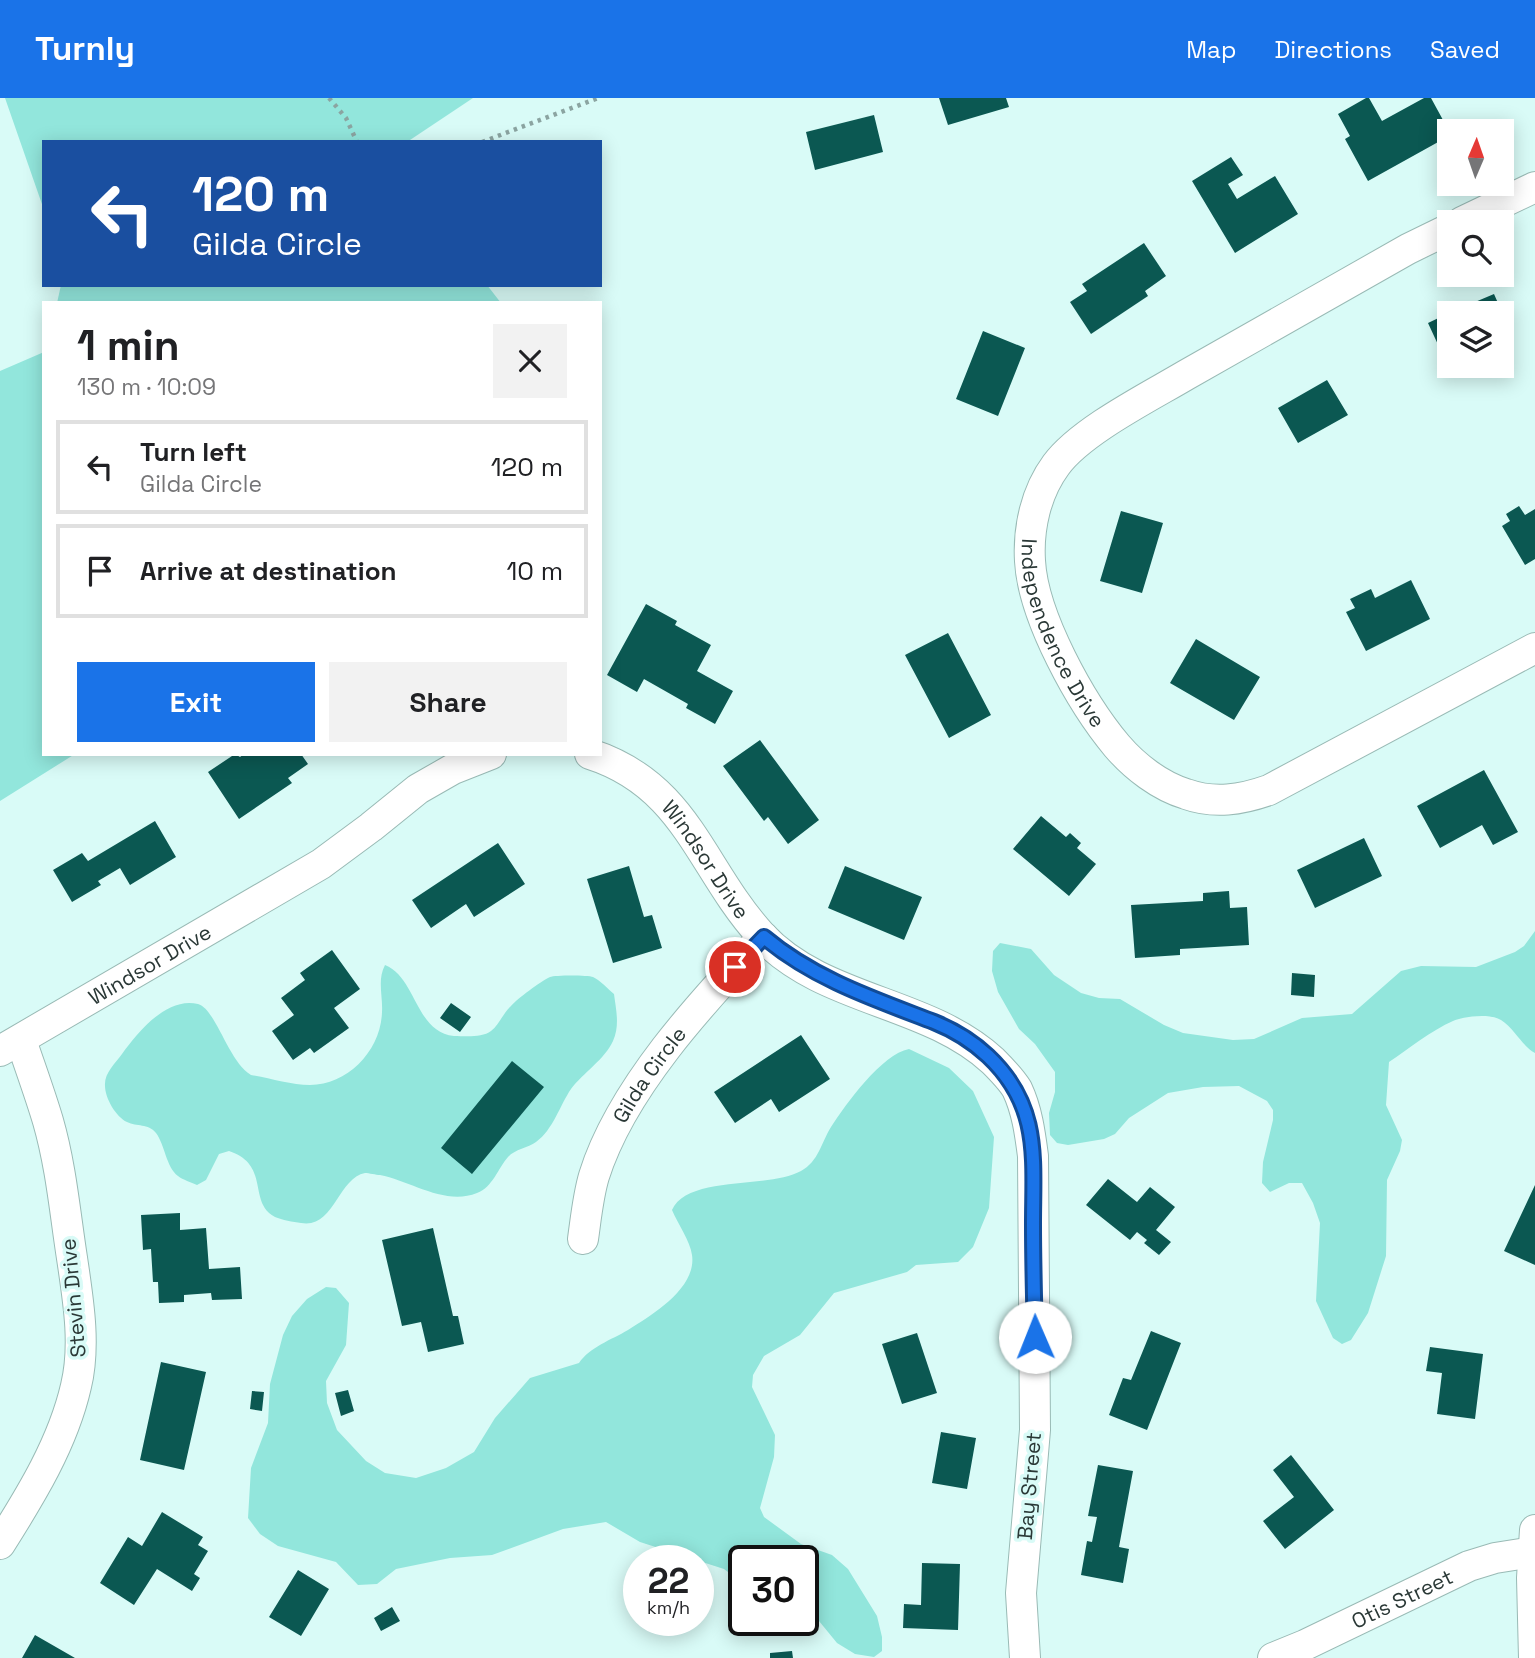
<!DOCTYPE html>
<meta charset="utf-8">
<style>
body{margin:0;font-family:"Space Grotesk",sans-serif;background:#f2f2f2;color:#202124;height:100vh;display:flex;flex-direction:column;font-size:26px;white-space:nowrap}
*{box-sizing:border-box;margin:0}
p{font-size:23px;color:#757577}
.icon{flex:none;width:38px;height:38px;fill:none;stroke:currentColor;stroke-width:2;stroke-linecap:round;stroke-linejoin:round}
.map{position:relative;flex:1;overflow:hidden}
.sheet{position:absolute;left:42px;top:203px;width:560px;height:455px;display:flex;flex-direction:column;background:#fff;border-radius:0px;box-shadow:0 4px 18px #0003}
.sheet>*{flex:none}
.top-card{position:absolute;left:42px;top:42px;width:560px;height:147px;border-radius:0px;box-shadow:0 4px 18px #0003;background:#1a4fa0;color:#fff;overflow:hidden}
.needle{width:46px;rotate:2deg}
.buttons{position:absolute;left:1437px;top:21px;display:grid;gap:14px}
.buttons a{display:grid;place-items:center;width:77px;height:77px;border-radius:0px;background:#fff;box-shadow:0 4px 18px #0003;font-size:35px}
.speed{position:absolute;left:623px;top:1447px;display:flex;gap:14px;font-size:35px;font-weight:700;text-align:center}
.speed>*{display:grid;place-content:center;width:91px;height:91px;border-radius:50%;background:#fff;box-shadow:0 4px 18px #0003;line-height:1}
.speed small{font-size:18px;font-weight:400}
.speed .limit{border:4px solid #111;border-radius:10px;background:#fff;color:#111}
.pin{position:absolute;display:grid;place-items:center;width:60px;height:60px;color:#fff;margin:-30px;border:4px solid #fff;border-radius:50%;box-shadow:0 2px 7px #0007}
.me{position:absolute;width:77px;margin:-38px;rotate:359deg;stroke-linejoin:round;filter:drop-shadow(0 0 5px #0008)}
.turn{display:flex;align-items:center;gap:24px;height:147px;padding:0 35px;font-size:32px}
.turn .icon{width:91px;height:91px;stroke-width:2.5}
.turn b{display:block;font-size:49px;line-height:60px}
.round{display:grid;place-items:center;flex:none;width:74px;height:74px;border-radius:0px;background:#f2f2f2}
.headline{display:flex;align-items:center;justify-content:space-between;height:119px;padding:0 35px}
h1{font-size:42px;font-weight:700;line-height:52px}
.button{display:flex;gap:14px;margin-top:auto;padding:14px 35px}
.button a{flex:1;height:80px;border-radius:0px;background:#1a73e8;color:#fff;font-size:28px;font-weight:700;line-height:80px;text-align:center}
.button a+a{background:#f2f2f2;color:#202124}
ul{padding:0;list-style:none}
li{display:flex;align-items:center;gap:21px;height:94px;margin:0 14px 10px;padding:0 21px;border:4px solid #e0e0e0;border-radius:0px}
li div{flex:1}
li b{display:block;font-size:26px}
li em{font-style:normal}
header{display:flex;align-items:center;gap:42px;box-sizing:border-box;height:98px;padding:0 35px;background:#1a73e8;color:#fff}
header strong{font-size:33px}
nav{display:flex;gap:38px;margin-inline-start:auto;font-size:24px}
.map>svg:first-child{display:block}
.green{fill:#92e6dc}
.building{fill:#0b5852}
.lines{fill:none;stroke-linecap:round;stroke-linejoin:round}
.street-casing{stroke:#99bab5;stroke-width:32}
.path{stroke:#8ba4a1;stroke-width:4.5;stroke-dasharray:3.5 5;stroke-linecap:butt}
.street{stroke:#fff;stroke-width:30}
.route-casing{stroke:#114b97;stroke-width:18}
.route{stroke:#1a73e8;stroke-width:12}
.labels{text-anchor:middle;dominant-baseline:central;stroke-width:7;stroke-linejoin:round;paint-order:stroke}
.street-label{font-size:21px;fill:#2a3836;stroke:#d9fbf7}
</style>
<header>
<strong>Turnly</strong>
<nav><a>Map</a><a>Directions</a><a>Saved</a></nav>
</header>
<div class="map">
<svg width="1535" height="1560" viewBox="0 0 1535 1560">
<rect width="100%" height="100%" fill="#d9fbf7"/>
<path class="green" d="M5,0H473L407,44H44V112Z
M61,187H487L501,205H57Z
M44,254V656H75L0,703V273Z
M1535,833V955C1521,947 1515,931 1501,922C1490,915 1465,918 1453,923C1432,932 1408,951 1389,964L1386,1007L1402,1042L1400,1053L1387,1082L1386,1158L1368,1215L1351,1242L1342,1246L1333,1240L1316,1203L1320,1125L1313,1105L1302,1085H1289L1270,1094L1262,1085L1263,1064L1273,1022V1012L1267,1003L1239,988L1203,989L1168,995L1129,1020L1115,1036L1104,1041L1068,1047L1057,1045L1050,1037L1049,1015L1055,994V974L1035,946L1019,931L998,894L992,873L993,853L1000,845L1031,851L1054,877L1081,895L1099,900L1120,901L1164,927L1183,935L1233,942L1254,941L1302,920L1352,916L1401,873L1421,868L1476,869L1515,854L1524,848Z
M385,867C417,880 415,934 454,938C465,938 482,940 491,933C499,927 503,915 511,908C518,900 540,884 550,879C555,877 588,877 593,879C600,882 608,891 614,896C616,912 620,927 613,943C605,961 583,975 571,991C560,1007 553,1032 536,1044C528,1050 515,1051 508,1059C498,1070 493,1089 477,1095C445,1108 411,1083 380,1077C376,1077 369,1075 365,1075C338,1080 334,1131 301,1125C293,1124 282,1122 275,1119C247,1104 271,1067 229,1053L219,1056L206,1082L197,1087C191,1084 183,1082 178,1078C166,1069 165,1047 156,1035C148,1025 137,1029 127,1024C116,1019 105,1000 105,988C104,975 115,966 122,956C137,935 167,898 198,906C216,911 228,963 251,977C270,980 291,987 310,987C348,987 381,952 382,914C383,898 377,882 385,867Z
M909,951L949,970L973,993L994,1039L989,1110L973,1149L958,1164L916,1167L907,1174L834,1195L800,1237L764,1258L753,1277L752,1289L775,1337L774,1359L760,1410L764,1419L801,1446L832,1457L848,1471L877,1518L882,1539V1553L874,1559L855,1556L837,1545L819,1523L803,1516V1463H744V1486L724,1471L640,1444L606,1424L563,1431L492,1457L450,1460L396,1471L377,1486L358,1487L336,1464L278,1448L260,1436L248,1420L251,1370L268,1325L270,1286L283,1237L292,1218L307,1201L326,1189L336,1190L349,1205L346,1247L326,1283L327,1305L337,1332L366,1363L385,1375L416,1380L446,1370L474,1354L495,1320L530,1280L579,1265C590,1249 611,1242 628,1232C652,1217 697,1190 692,1157C690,1143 678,1126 672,1112C687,1077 768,1091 801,1073C819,1063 821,1045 831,1029C846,1006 882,956 909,951Z"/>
<path class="building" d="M939,0H1006L1009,9L948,27Z
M1366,0H1369L1382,23L1424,0H1431L1449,33V38L1368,83L1345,41L1350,38L1338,16Z
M874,17L883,54L815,72L806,34Z
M1231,59L1243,77L1228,86L1237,101L1275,78L1298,116L1235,155L1192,83Z
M1144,145L1166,178L1145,193L1148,198L1091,236L1070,204L1087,193L1082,186Z
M1494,196L1512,237L1502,242V215H1449Z
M1449,215V265L1447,266L1428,225Z
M983,233L1025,250L998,318L956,301Z
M1327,282L1348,317L1298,345L1278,310Z
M1519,408L1525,417L1535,411V461L1525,467L1502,428L1510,423L1506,416Z
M1121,413L1163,425L1142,495L1100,483Z
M1411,482L1430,521L1366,553L1346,514L1355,510L1350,501L1371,491L1375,500Z
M646,506L677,523L675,527L711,547L697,573L733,593L715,626L686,610L688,606L644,581L637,594L607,577Z
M948,535L991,617L949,640L905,557Z
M1196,541L1260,579L1234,622L1170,585Z
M760,642L819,722L788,746L768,719L764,723L723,668Z
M235,656L240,659L244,656H301L308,666L288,680L292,685L239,721L208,674Z
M1484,672L1518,734L1493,747L1482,727L1440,750L1417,708Z
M1041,718L1066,739L1070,735L1081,745L1077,750L1096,766L1069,798L1013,751Z
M155,723L176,759L130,787L120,770L98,783L101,787L72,804L53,772L82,755L88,763Z
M1364,740L1382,778L1315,810L1297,772Z
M498,745L525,786L474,819L466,806L431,830L412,802Z
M629,768L644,819L652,817L662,850L613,865L587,781Z
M845,768L922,799L904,842L828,810Z
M1229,793L1230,810L1247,809L1249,847L1180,851V857L1135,860L1131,807L1203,803V795Z
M332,852L360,891L334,910L349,930L314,955L310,950L293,962L272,933L294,917L281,900L305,882L300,875Z
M1292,875L1315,877L1314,899L1291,897Z
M451,905L471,919L460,934L440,920Z
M801,937L830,981L779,1014L771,1001L735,1025L714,994Z
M512,963L544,989L472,1076L441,1050Z
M1108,1081L1137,1104L1150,1089L1175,1109L1156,1132L1171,1144L1159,1157L1144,1145L1147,1142L1137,1134L1130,1142L1086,1107Z
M1535,1087V1167L1504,1153Z
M180,1115V1132L206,1130L209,1171L240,1169L242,1201L212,1202L211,1195L184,1197V1204L159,1205L158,1184H153L151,1151L143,1152L141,1117Z
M433,1130L453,1218H458L464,1246L428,1254L421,1224L402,1228L382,1142Z
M1151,1233L1181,1245L1147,1332L1109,1317L1123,1280L1131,1282Z
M917,1235L937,1295L902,1306L882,1246Z
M1430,1249L1483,1256L1475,1321L1437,1316L1442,1275L1426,1273Z
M161,1264L206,1274L184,1372L140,1362Z
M348,1292L354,1313L341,1318L335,1295Z
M252,1293L264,1294L262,1313L250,1311Z
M941,1334L976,1340L967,1391L932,1385Z
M1291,1357L1334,1412L1285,1451L1263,1423L1294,1399L1273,1372Z
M1098,1367L1133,1373L1119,1449L1129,1451L1123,1485L1081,1477L1087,1443L1092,1444L1097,1419L1088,1418Z
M162,1414L203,1439L198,1447L208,1453L194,1476L200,1480L192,1493L157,1471L134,1507L100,1485L128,1439L142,1448Z
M922,1465L960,1466L958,1532L903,1530L904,1506L921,1507Z
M298,1472L329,1491L301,1538L269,1519Z
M392,1509L400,1523L381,1533L374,1520Z
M35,1537L75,1560H22Z
M792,1553L793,1560H770V1555Z"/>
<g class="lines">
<g class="street-casing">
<g id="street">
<path d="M1462,124L1535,89"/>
<path id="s1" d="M1449,131L1408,151C1334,193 1260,235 1186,277C1149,299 1081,333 1056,367C1036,394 1028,430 1030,463C1033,519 1081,605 1117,648C1135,669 1160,688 1186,696C1214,706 1241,702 1269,692L1535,550"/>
<path id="s2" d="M590,656C687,687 700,770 761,837C823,904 927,902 993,963C1001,971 1011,981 1017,991C1027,1012 1030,1035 1033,1058L1035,1332L1021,1495L1025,1560"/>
<path id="s3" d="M0,953L321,766L371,729L418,691L453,671L491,656"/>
<path id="s4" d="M583,1141C586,1120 588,1098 594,1078C621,991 702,904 763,839"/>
<path d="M0,1446C31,1397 63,1345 76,1288C86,1247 78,1201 72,1160C65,1115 61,1068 48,1023C40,996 30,969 21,942"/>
<path id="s5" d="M1273,1560L1305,1547L1469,1468L1495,1460L1533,1454"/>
<path d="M1534,1560L1532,1480L1535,1432"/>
</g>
</g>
<path class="path" d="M329,0L346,20L357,44
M482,44L598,0"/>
<use href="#street" class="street"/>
</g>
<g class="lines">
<g class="route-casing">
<path id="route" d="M735,869L764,839C814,881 874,901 934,924C954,932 973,944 988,958C1041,1008 1033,1060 1033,1127C1033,1164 1034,1201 1035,1239"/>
</g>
<use href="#route" class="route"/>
</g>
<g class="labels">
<g class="street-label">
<text stroke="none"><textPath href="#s1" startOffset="640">Independence Drive</textPath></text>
<text stroke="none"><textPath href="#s2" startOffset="161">Windsor Drive</textPath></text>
<text stroke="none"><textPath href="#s3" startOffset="173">Windsor Drive</textPath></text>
<text stroke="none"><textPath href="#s4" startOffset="180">Gilda Circle</textPath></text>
<text transform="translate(73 1200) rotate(-95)">Stevin Drive</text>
<text transform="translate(1029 1388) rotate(-85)">Bay Street</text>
<text stroke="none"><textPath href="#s5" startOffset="142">Otis Street</textPath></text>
</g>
</g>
</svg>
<div class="buttons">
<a><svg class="needle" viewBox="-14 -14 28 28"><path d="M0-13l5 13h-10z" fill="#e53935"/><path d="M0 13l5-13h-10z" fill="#757577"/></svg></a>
<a><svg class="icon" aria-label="search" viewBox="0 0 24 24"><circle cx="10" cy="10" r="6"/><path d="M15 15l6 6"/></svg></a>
<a><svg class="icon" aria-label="layers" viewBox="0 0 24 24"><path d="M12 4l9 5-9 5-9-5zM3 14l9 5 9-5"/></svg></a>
</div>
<div class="speed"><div>22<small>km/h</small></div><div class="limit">30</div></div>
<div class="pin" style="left:735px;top:869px;background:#d93025"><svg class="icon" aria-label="arrive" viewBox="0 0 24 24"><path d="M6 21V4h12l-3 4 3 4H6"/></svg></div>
<svg class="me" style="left:1035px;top:1239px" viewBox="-20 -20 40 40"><circle r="19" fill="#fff"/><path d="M0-13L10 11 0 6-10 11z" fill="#1a73e8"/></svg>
<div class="top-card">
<div class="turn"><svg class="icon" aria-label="left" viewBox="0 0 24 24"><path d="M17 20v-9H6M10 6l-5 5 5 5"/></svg><div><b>120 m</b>Gilda Circle</div></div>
</div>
<section class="sheet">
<div class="headline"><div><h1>1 min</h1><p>130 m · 10:09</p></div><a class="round"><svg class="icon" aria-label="close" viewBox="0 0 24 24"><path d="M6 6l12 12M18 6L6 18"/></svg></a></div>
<ul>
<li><svg class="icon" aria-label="left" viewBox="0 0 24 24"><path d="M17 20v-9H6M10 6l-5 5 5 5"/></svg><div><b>Turn left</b><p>Gilda Circle</p></div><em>120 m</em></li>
<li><svg class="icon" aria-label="arrive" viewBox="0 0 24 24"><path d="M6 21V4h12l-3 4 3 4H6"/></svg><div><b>Arrive at destination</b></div><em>10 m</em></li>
</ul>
<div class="button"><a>Exit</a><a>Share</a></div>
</section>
</div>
